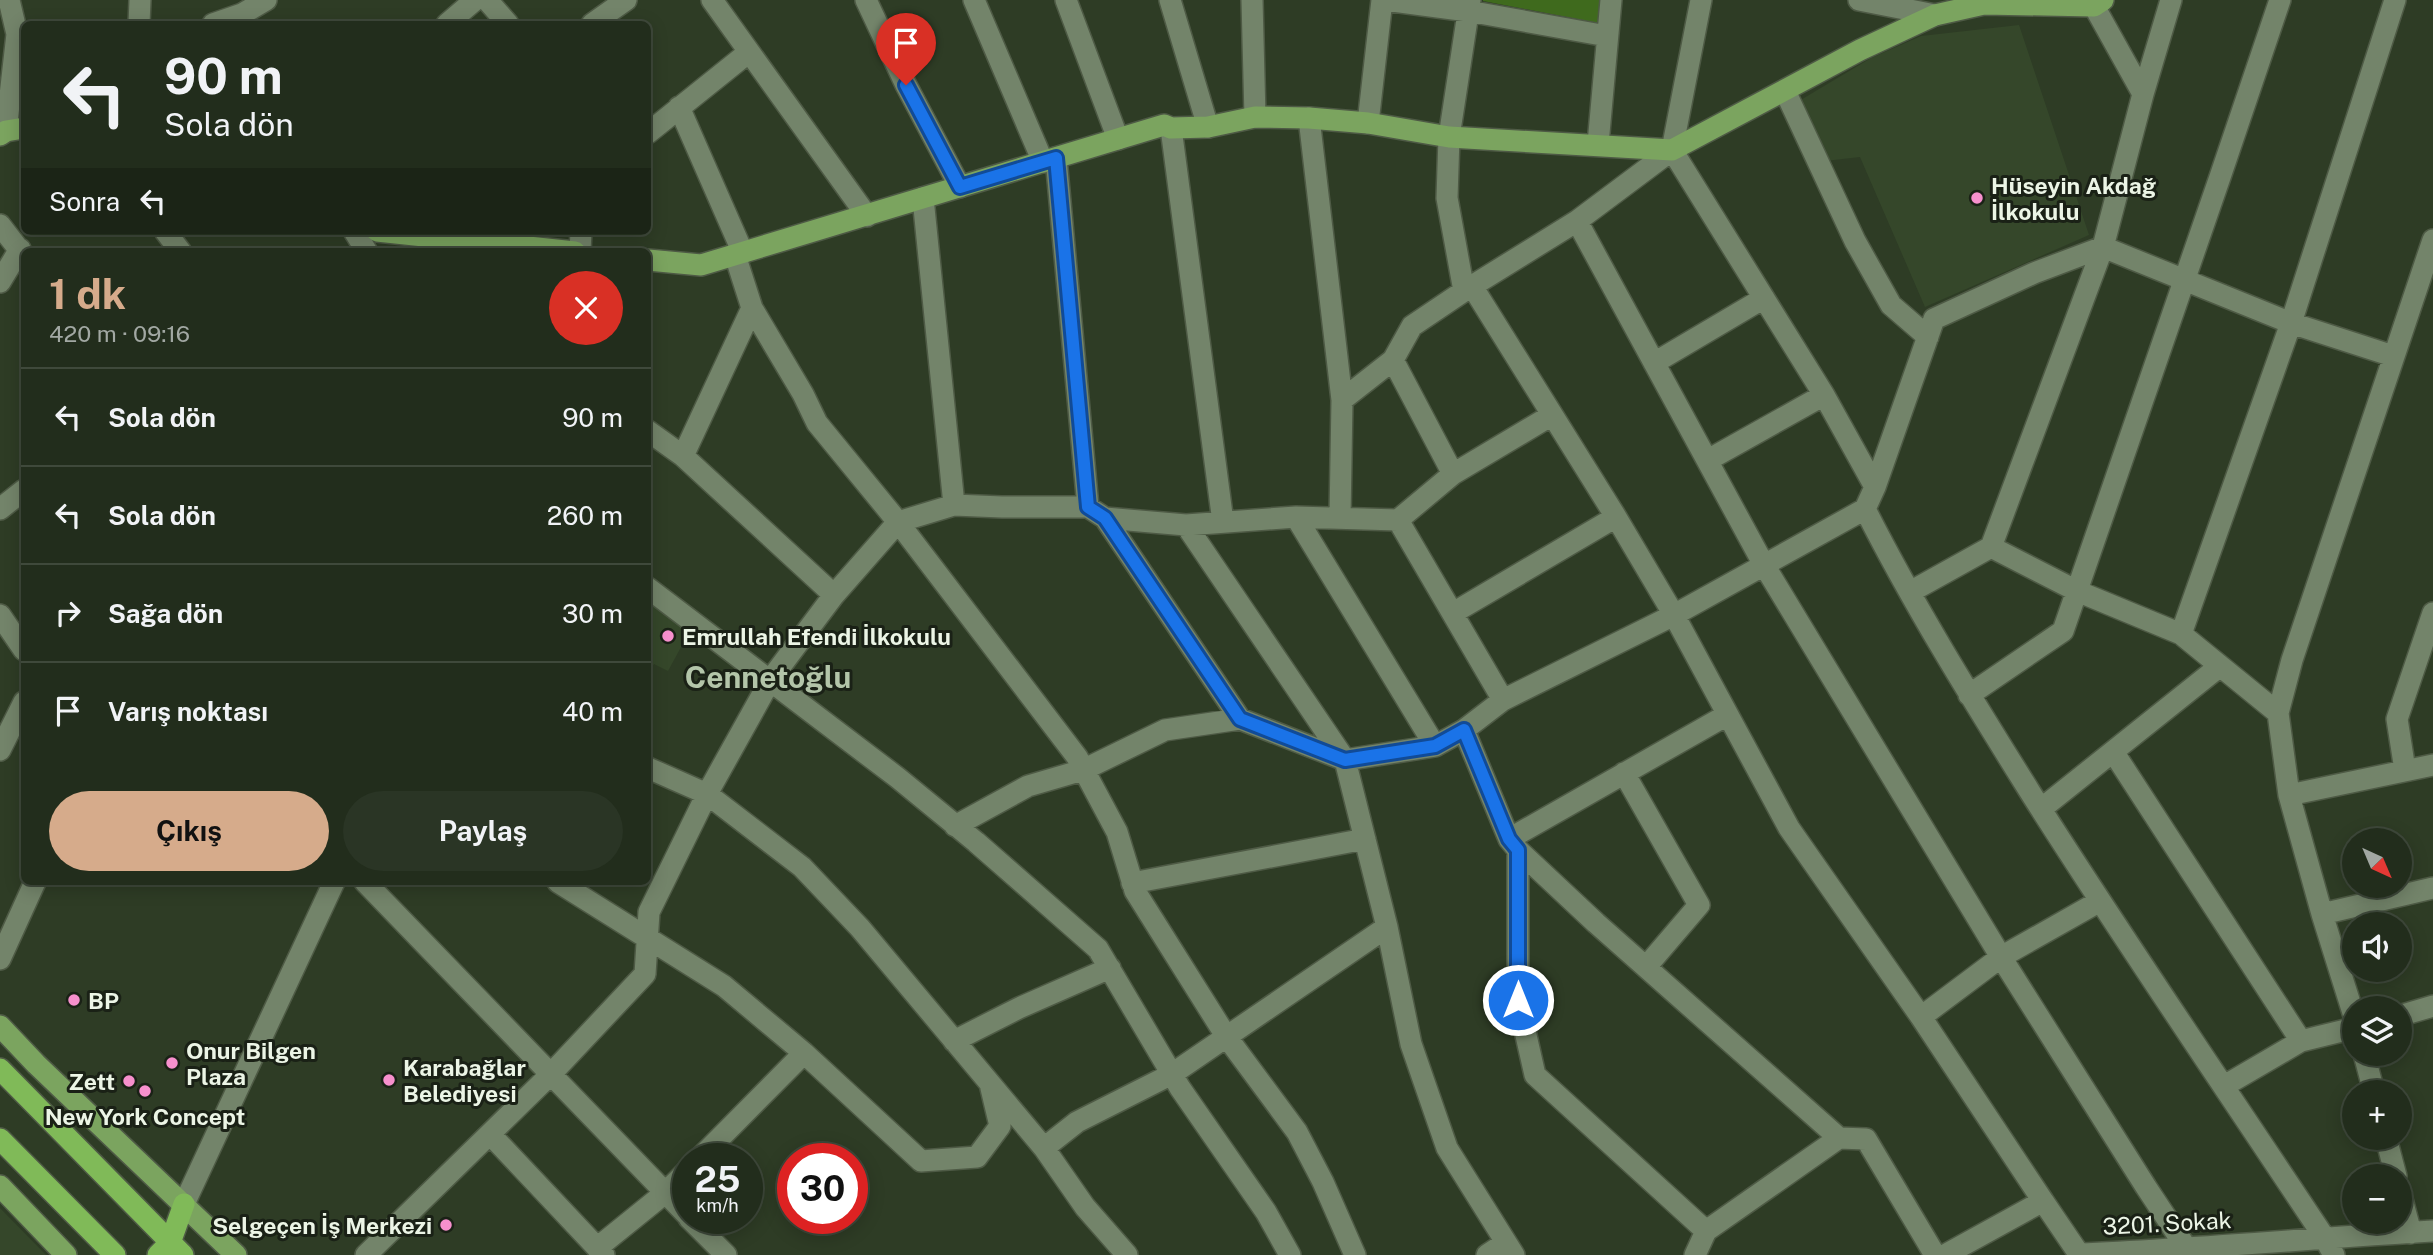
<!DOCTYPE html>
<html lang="tr">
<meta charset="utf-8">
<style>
body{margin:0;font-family:"Public Sans",sans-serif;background:#2a3525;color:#f1f3f6;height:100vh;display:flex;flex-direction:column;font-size:26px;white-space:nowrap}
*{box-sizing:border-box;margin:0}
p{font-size:23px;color:#a2a8a3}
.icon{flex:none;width:38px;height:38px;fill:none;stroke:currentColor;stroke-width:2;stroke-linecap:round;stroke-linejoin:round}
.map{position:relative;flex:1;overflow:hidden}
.details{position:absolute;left:21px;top:248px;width:630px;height:637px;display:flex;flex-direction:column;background:#222d1c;border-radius:10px;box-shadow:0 4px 18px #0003,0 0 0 2px #3f493b}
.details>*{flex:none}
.banner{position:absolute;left:21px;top:21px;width:630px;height:214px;border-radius:10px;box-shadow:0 4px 18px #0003,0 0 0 2px #3f493b;background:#222d1c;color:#f1f3f6;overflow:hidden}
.needle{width:46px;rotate:136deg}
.controls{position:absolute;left:2342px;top:828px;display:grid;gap:14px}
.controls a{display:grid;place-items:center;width:70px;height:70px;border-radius:50%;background:#222d1c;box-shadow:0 4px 18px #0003,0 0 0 2px #3f493b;font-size:35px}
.speed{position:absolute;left:672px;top:1143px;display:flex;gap:14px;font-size:35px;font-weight:700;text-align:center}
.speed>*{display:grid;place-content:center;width:91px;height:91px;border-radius:50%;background:#222d1c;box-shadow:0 4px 18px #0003,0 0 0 2px #3f493b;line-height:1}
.speed small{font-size:18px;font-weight:400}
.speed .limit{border:10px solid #d22;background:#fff;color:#111}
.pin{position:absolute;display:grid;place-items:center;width:60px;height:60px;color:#fff;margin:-72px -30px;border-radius:50% 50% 50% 0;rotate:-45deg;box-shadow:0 0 7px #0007}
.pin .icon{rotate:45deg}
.me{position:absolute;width:77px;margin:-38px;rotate:0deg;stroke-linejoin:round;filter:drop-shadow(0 0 5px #0008)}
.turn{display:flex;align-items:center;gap:24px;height:147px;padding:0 28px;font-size:32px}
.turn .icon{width:91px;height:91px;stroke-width:2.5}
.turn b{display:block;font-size:49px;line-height:60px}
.then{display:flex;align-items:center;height:66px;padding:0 28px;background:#0003;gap:14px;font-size:26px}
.round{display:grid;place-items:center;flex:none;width:74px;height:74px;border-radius:37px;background:#2a3525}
.head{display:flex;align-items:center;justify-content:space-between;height:119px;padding:0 28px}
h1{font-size:42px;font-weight:700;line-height:52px;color:#d6ab8b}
.cta{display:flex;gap:14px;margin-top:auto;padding:14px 28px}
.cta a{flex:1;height:80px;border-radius:42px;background:#d6ab8b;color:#111;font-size:28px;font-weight:700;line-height:80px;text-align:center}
.cta a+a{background:#2a3525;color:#f1f3f6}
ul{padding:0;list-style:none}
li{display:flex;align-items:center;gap:21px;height:98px;padding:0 28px;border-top:2px solid #3f493b}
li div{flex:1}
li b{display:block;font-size:26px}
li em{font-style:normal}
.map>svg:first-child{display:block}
.built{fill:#35472a}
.green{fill:#3f6a1d}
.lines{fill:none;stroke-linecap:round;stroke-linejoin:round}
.minor-casing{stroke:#4e5a45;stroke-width:24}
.major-casing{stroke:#4e5a45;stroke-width:24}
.highway-casing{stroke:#4e5a45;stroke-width:24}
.minor{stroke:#73846a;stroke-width:21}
.major{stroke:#7ba45f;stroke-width:21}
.highway{stroke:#80ba58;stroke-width:21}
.route-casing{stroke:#114b97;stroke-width:18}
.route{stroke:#1a73e8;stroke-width:12}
.poi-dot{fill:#f790cd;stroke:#1a2116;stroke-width:2.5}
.labels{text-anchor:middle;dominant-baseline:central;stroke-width:6;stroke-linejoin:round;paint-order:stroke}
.poi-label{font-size:23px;font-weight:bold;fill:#ecf5e6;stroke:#1a2116;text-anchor:start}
.street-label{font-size:23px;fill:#ecf5e6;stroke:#1a2116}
.district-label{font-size:30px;font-weight:bold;fill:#b3c5a9;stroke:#1a2116}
</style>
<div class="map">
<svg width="2433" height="1255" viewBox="0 0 2433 1255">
<rect width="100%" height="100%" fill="#2e3c25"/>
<path class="built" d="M2019,25L2089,235L1925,307L1860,157L1825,161L1799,101L1871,58L1921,36Z
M648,601L690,634L686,638L668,671L654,664L648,674Z
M0,1208L46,1255H0Z"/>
<path class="green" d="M1483,0H1600L1598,23L1483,1Z"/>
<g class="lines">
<g class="minor-casing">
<path id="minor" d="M487,0L508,24
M712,0L867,216
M866,0L906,85L960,187
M974,0L1043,162
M1066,0L1118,139
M1170,0L1208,127
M1252,0L1255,117
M1385,0L1468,11L1607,36
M1859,0L1935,15
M2094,6L2143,94
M139,24L140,0
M213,24L242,14L266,0
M447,24L475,0
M592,24L626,0
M1785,91L1855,241L1891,305L1928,337
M679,107L743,253
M1309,118L1342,400
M1368,123L1382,0
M1171,128L1223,522
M6,131L17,34L9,0
M648,133L749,52
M1598,144L1611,0
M1672,150L1824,395L1875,487
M1056,158L1088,507
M923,198L954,505
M1577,221L1764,565L2001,957L2146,1187L2191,1255
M0,225L24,256
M165,231L181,252
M354,231L367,252
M580,252L581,231
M735,255L752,308L803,394L817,423L898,522L1077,757L1117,832L1135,891L1226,1036L1297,1132L1323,1182L1355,1255
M0,282L20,249
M1472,286L1616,517L1674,615L1789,828L1921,1017L2043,1201
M1464,291L1447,198L1449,137L1470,0
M1393,360L1453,474
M1654,363L1764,298
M648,431L683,456L834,595
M683,456L752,308
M1708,460L1824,395
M0,509L24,490
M1296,517L1435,746
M1105,518L1240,719
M1340,518L1342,400L1393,360L1412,326L1464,291L1577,221L1672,150L1701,0
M1398,520L1453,474L1552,415
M1186,525L1345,760L1387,927L1411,1044L1447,1148L1514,1255
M1991,547L2077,591L2181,634
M648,588L898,778L976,842L1098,949L1180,1088L1266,1212L1290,1255
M1910,592L1991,547L2103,247L2143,94L2171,0
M1453,613L1616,517
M0,615L24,650
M1969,695L2063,631L2220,177L2280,0
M1503,700L1674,615L1865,509
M2278,713L2181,634L2291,323L2395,0
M0,750L24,702
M2114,753L2301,1041
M648,768L707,794L802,867L860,928L1044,1148L1085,1207L1127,1255
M2405,770L2397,719L2433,613
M1624,773L1699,905L1646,967
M2289,795L2433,765
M2041,809L2220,666
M955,826L1028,786L1083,770L1165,730L1240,719L1345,760L1435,746L1464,730
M1509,839L1727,715
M1518,850V1000L1535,1075L1706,1231
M365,882L688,1216
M558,882L724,986L804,1053L921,1161L977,1157L1000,1126L991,1088
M1132,883L1365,839
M2322,914L2433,888
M0,959L35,882
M2354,1016L2322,914L2289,795L2278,713L2292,660L2433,240
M2399,1016L2433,1006
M1921,1017L2001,957L2100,901
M954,1041L1019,1008L1110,968
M2364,1054L2374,1092
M2224,1086L2301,1041L2354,1028
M490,1134L604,1255
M2386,1138L2396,1176
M1044,1148L1077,1122L1172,1074L1387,927
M700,1158L804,1053
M2399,1188L2411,1233
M184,1204L334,882
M689,1218L726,1255
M597,1248L665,1193L688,1170
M366,1255L550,1075L645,974L649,912L707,794L771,679L834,595L898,522L954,505L1002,507H1088L1105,518L1186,525L1296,517L1398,520L1503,700L1464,730L1509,839L1518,850L1596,923L1839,1138
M1487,1255L1505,1243
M1695,1255L1706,1231L1839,1138L1866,1139L1935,1255
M1945,1255L2043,1201L2079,1254C2197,1249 2315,1238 2433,1231
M2334,1255L2324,1237C2226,1089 2125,942 2030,792C1972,699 1914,606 1865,509L1875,487L1934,319L2034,273L2103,247L2291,323L2393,356"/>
</g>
<g class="major-casing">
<path id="major" d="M0,135L6,131L24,128
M377,231L575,252
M648,260L701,265L1164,125L1171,128L1208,127L1255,117L1309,118L1368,123L1449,137L1672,150L1860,50L1935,15L1984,4L2094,6L2103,0
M0,1026L36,1064L236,1255
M0,1186L66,1255"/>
</g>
<g class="highway-casing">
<path id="highway" d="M0,1069L183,1255
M0,1139L115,1255
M158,1255L170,1243L184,1204"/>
</g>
<use href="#minor" class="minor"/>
<use href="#major" class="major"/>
<use href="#highway" class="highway"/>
</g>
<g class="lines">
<g class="route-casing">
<path id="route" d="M906,85L960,187L1056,158L1088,507L1105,518L1240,719L1345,760L1435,746L1464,730L1509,839L1518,850V1000"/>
</g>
<use href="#route" class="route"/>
</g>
<g class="poi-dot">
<circle cx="1977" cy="198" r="7"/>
<circle cx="668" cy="636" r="7"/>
<circle cx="74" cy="1000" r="7"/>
<circle cx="172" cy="1063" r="7"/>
<circle cx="389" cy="1080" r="7"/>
<circle cx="129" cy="1081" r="7"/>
<circle cx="145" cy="1091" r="7"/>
<circle cx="446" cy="1225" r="7"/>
</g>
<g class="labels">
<g class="poi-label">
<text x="1991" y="185">Hüseyin Akdağ<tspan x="1991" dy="26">İlkokulu</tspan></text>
<text x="682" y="636">Emrullah Efendi İlkokulu</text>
<text x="88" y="1000">BP</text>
<text x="186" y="1050">Onur Bilgen<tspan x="186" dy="26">Plaza</tspan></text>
<text x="403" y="1067">Karabağlar<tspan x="403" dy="26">Belediyesi</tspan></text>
<text x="115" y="1081" text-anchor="end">Zett</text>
<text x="145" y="1116" text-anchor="middle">New York Concept</text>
<text x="432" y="1225" text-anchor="end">Selgeçen İş Merkezi</text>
</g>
<g class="street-label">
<text transform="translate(2167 1223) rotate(-3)">3201. Sokak</text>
</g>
<g class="district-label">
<text x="768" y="677">Cennetoğlu</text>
</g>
</g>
</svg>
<div class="controls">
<a><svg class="needle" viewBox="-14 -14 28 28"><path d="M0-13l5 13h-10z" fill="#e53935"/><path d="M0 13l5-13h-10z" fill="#a2a8a3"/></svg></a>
<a><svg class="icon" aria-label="sound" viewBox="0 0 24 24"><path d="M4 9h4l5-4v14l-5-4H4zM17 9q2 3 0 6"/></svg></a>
<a><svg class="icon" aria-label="layers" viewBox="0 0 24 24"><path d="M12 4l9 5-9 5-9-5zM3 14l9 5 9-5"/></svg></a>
<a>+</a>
<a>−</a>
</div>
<div class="speed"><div>25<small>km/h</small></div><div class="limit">30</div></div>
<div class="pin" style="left:906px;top:85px;background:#d93025"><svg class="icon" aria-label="arrive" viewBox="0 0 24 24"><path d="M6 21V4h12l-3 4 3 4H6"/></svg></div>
<svg class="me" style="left:1518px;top:1000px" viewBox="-20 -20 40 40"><circle r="17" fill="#1a73e8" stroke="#fff" stroke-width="3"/><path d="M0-11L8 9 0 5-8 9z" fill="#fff"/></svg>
<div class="banner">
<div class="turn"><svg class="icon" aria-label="left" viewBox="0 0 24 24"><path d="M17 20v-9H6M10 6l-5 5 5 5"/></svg><div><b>90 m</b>Sola dön</div></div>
<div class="then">Sonra<svg class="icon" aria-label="left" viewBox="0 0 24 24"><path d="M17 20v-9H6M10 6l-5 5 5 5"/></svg></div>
</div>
<section class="details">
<div class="head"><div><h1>1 dk</h1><p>420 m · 09:16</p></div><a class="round" style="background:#d93025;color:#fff"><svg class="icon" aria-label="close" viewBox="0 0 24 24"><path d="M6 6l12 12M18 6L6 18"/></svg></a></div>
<ul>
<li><svg class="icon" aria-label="left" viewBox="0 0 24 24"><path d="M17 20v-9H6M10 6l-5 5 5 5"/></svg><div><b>Sola dön</b></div><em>90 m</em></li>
<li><svg class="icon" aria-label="left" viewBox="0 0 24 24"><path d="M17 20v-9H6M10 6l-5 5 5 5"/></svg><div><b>Sola dön</b></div><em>260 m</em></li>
<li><svg class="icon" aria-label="right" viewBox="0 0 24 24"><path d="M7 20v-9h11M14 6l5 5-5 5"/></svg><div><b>Sağa dön</b></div><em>30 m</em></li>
<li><svg class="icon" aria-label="arrive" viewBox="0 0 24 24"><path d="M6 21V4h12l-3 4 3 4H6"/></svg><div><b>Varış noktası</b></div><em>40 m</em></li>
</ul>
<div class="cta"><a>Çıkış</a><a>Paylaş</a></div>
</section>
</div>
